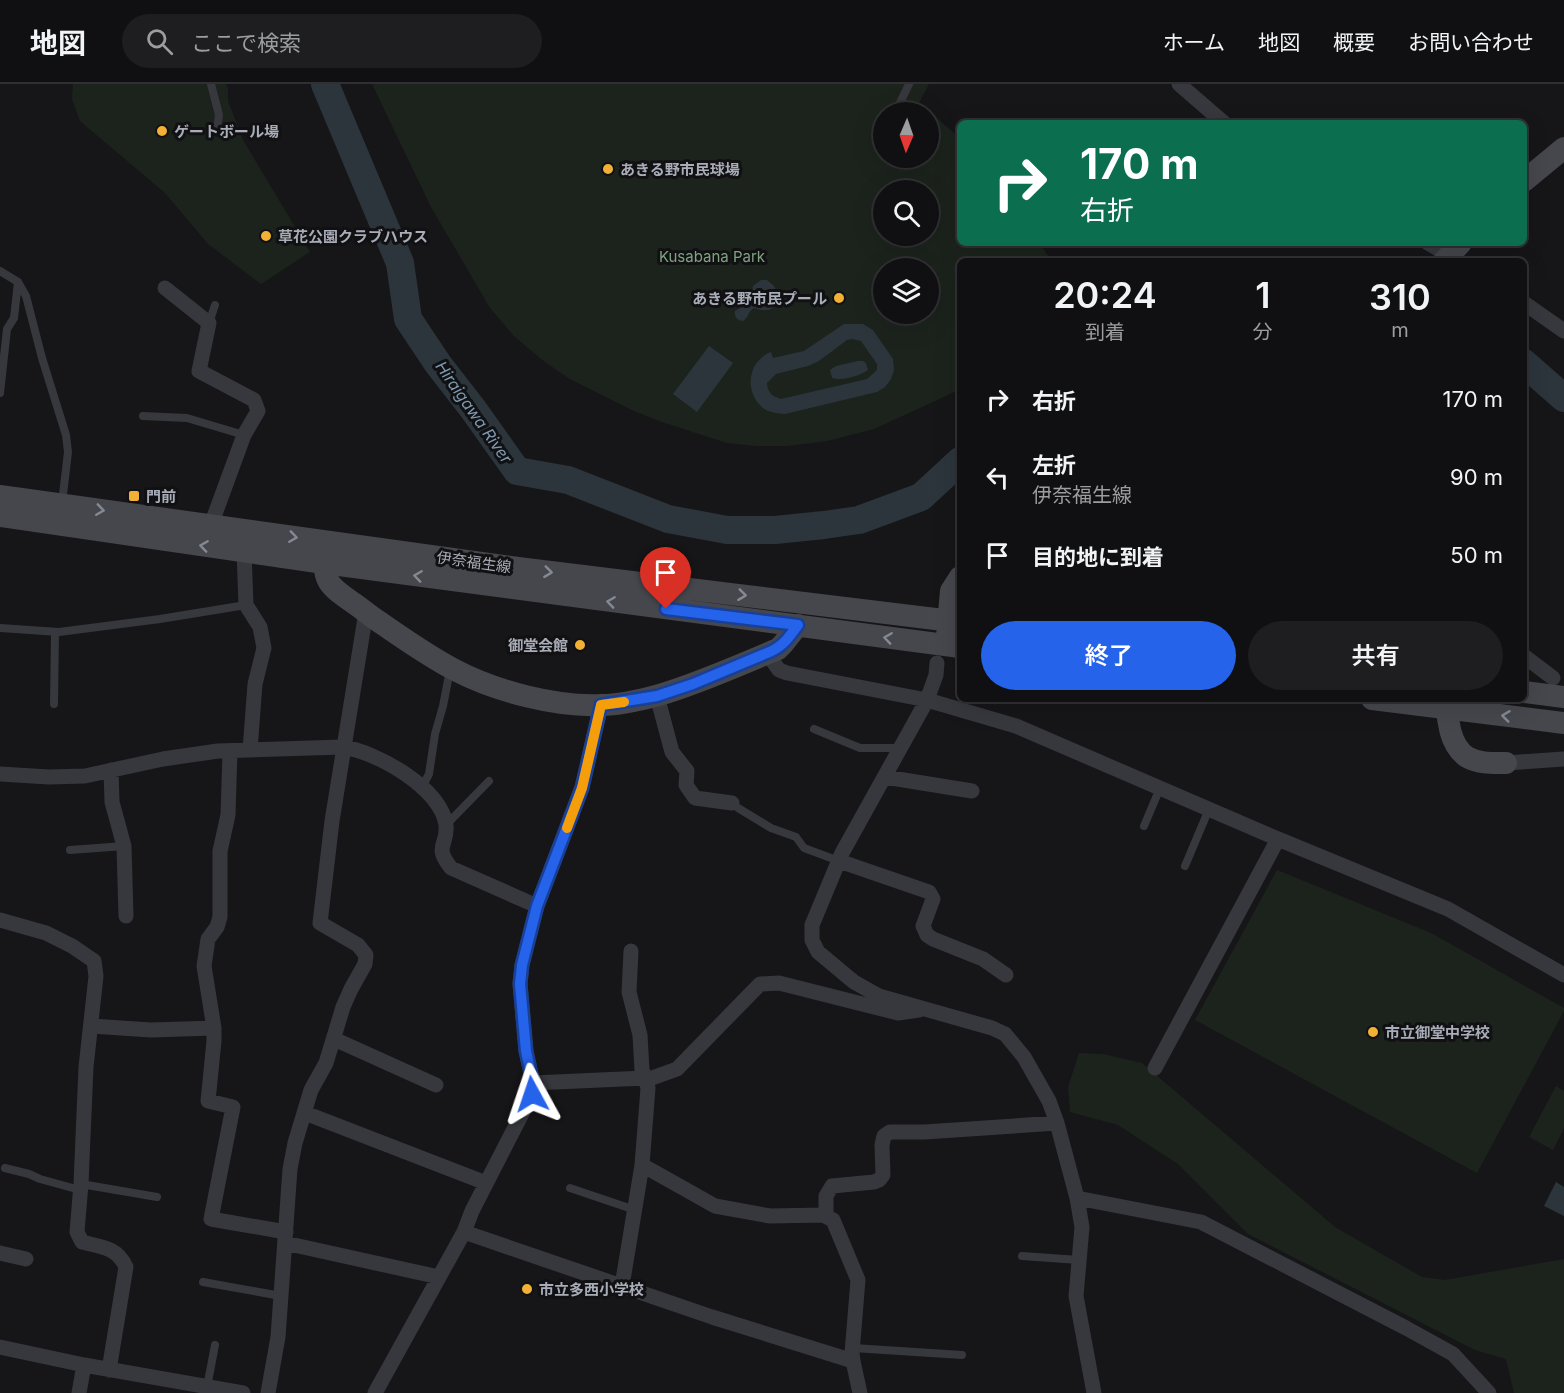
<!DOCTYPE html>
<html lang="ja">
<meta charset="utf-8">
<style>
body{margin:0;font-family:Inter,"Noto Sans JP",sans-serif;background:#1e1e20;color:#f1f3f6;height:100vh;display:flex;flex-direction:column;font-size:22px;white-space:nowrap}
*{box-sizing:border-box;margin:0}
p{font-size:20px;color:#9c9d9f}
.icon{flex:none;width:33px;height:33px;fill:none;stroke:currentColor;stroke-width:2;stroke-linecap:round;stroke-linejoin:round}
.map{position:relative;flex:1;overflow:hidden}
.drawer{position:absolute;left:957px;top:174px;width:570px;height:444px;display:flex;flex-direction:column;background:#101012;border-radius:9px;box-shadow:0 6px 24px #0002,0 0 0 2px #303032}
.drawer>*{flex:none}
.banner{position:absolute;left:957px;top:36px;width:570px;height:126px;border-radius:9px;box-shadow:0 6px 24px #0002,0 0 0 2px #303032;background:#0b6e4f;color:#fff;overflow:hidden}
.needle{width:39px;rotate:182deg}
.buttons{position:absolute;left:873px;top:18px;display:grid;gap:12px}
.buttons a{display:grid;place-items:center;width:66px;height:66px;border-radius:50%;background:#101012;box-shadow:0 6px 24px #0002,0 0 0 2px #303032;font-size:30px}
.pin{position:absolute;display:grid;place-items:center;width:51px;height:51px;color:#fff;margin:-62px -26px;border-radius:50% 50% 50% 0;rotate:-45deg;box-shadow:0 0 6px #0007}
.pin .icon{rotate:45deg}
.me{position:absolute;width:66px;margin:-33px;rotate:355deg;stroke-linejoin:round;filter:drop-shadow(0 0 4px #0008)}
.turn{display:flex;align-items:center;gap:21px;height:126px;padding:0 24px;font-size:27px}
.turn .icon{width:78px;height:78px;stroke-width:2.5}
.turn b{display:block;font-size:42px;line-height:51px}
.eta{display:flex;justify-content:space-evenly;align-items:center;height:102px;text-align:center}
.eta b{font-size:36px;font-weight:600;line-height:42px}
.cta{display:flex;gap:12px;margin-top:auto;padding:12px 24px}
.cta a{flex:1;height:69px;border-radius:36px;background:#2563eb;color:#fff;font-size:24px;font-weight:600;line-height:69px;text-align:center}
.cta a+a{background:#1e1e20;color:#f1f3f6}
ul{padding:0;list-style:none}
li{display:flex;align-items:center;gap:18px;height:78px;padding:0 24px}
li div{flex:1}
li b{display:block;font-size:22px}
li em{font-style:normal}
header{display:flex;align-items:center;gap:36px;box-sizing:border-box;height:84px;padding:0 30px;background:#101012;border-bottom:2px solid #303032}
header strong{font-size:28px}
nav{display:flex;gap:33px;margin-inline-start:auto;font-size:21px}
.search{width:420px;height:54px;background:#1e1e20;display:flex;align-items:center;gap:15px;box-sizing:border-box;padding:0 21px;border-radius:33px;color:#9c9d9f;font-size:22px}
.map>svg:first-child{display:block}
.green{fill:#1c231d;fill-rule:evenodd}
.water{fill:#2c353c;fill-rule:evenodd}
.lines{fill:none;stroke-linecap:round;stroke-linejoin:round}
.river{stroke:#2c353c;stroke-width:28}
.lane{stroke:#37383d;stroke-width:8}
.street{stroke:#37383d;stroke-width:15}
.secondary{stroke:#45474d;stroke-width:22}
.oneway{stroke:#858993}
.route-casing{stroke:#184099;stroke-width:15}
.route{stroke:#2563eb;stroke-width:10}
.slow{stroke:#f59e0b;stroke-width:10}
.poi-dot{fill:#f2b134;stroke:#111113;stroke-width:2}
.labels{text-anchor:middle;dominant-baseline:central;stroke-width:6;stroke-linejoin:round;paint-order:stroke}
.poi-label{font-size:15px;font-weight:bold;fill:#a8adb8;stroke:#111113;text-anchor:start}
.park-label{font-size:15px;fill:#7fa381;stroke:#111113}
.street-label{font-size:15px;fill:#a8adb8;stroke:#111113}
.water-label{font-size:16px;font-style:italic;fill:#7f9bb3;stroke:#111113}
</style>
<header>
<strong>地図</strong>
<div class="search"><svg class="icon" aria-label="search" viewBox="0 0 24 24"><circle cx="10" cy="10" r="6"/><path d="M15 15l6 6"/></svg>ここで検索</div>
<nav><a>ホーム</a><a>地図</a><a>概要</a><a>お問い合わせ</a></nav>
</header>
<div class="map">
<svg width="1564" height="1309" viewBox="0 0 1564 1309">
<rect width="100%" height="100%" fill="#161618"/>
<path class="green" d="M73,0H226L228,5V17L243,56L310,168L261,200L208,160L165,109L80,37L72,15Z
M372,0H929L919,19L960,54V159H1039L1052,177H960V305L948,311L874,345L827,357L787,362H756L727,359L662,338L634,327L568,294L541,275L514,252L490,224L431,123ZM884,28H928V74H884ZM884,106H928V152H884ZM884,184H928V230H884Z
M1277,786L1431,849L1564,924V927L1477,1089L1195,936Z
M1079,969L1103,970L1142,979L1335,1143L1422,1193L1445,1196L1564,1175V1309H1514L1506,1275L1475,1266L1248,1150L1178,1080L1118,1041L1070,1028L1068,1003Z
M1556,1002L1564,1007V1044L1553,1066L1529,1053Z"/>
<path class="water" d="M761,196H767L774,202L776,207L772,217L777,220C771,228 762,227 754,224C748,227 749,233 743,237C737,236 734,233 735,227C737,225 740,224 743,223C751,219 752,210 753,202Z
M844,240H863L873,246L893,275L894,286L891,295L885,303L877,308L785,330C776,329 765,328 759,320C744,303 750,276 771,268L773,274L804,267ZM852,255L861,257L877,280V286L867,295L781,315C773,313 767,308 767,299L776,290L808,282L819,277L847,256Z
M709,262L733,279L697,328L673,310Z
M858,277H863L866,279L868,286C859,292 843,297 832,294L830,286L836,282Z
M1556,1098L1564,1103V1132L1544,1122Z"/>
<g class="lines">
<path class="river" d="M325,0L400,179L408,235L438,280L473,325L517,387L568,396L668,435L727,446H775L824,441L859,436L921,413L960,377
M1524,279L1564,314"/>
<path class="lane" d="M211,0L219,31L217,45
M896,27L909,0
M0,187L18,198L26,212L42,274L66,351L68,368L62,419
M209,239L215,221
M0,309L7,245L14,234L18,198
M143,332L187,334L244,351
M0,544L59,548L160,535L246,521
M54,620L55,548
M814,645L860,664H900
M422,703L429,690L435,650L443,622L450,586
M732,719L738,724L771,744L796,753L804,764L839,777
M446,741L489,697
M1144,742L1160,704
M70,766L124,762
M1185,782L1209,725
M5,1084L29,1090L40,1095L80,1106
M81,1100L157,1113
M570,1104L635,1126
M1022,1172L1079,1176
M203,1198L281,1212
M853,1264L962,1271
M207,1303L215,1261"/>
<path class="street" d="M1179,0L1224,39
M1428,159L1457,176
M165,204L209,239L199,287L254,316L258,327L244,351L211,441
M1524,219L1564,247
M244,467L246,521L260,543L264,564L255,600L250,666
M767,569L779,586L787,589L927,616L1016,642L1278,755L1448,825L1564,891
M1524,572L1553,594
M937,579L936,591L927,616L842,769L812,841V856L818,868L854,898L879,912L992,944L1005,950L1024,973L1049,1017L1057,1039L1077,1114L1082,1143L1076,1212L1094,1309
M657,612L672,668L687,687L686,701L695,714L732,719
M230,667L228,731L220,767V833L217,843L208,855L204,882L214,944V957L208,1017L233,1023L211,1135L286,1148
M1506,679L1564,675
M111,686L112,718L124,762L126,832
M0,690L49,693L85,692L163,675L218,667L343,663C377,668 441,704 446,741C448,763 433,761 451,784L537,822
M885,693L972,707
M839,777L929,808L933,815L923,842L927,851L933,855L983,875L1006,891
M0,836L46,849L72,862L94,877L96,892L86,983L81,1100L77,1148L82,1158C101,1163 117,1163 126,1183L109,1286
M631,867L629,908L640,951L642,986L645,994H652L677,985L760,900L779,899L898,929L919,926
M91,942L151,946L214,944
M334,955L436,1001
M1155,984L1278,755
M533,999L645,994L648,1004L642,1081L715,1122L770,1132L823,1131L833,1136L858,1196L852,1269L853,1277
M305,1029L486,1099
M1077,1114L1201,1138L1406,1244L1453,1270L1489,1309
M826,1132V1112L832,1102L874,1098L879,1096L883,1091L882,1061L884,1052L890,1048H925L1057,1039
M464,1148L712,1233L853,1277L860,1309
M285,1159L439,1193
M0,1169L26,1175
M622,1202L642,1081
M0,1263L84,1281L243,1309
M79,1309L84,1281
M268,1309L278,1253L290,1085L295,1059L311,1006L326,979L343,923L351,905L365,880L366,871L358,861L320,839L332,737L366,528
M375,1309L464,1148L472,1127L532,1010L533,999L526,967L520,899L522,881L537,822L582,703L601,621"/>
<path class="secondary" d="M1524,97L1564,64
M1444,177L1461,159
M0,412L526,485L960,538
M0,432L324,479L960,563
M326,466C321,496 329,502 352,518C361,524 369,531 378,537C403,554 428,572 455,586C495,607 555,623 601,621C619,621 641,616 659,611C700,599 739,581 778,565L783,560L798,541
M947,552L951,507L960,493
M1524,608L1564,613
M1372,615L1564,639
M1448,615C1446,634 1450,662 1467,673C1479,680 1493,679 1506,679"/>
</g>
<defs><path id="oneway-chevron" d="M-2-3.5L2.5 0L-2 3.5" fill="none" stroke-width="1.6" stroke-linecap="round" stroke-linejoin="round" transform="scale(1.5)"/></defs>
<g class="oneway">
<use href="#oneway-chevron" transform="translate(100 426) rotate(8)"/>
<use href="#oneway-chevron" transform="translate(293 453) rotate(8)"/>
<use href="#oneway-chevron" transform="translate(204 462) rotate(-172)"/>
<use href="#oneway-chevron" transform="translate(548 488) rotate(7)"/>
<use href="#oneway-chevron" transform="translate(418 492) rotate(-172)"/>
<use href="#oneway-chevron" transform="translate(742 511) rotate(7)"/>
<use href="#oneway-chevron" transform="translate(611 518) rotate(-172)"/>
<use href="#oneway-chevron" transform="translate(888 554) rotate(-172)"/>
<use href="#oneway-chevron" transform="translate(1506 632) rotate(-173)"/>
</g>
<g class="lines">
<g class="route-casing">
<path id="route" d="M532,1010L533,999L526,967L520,900L522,881L537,822L582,704L601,621L657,612L693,600L767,569C783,563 788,554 798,541L666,525"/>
</g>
<use href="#route" class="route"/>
<path class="slow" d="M567,744L582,704L601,621L624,618"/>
</g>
<g class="poi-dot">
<circle cx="162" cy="47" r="6"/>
<circle cx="608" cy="85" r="6"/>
<circle cx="266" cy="152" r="6"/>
<circle cx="839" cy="214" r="6"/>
<rect x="128" y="406" width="12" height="12" rx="3"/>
<circle cx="580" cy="561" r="6"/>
<circle cx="1373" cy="948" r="6"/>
<circle cx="527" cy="1205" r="6"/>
</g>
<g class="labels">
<g class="poi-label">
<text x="174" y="47">ゲートボール場</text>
<text x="620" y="85">あきる野市民球場</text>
<text x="278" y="152">草花公園クラブハウス</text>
<text x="827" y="214" text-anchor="end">あきる野市民プール</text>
<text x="146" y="412">門前</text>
<text x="568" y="561" text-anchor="end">御堂会館</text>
<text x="1385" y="948">市立御堂中学校</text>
<text x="539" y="1205">市立多西小学校</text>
</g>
<g class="park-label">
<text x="712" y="172">Kusabana Park</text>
</g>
<g class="street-label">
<text transform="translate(474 478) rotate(8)">伊奈福生線</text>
</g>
<g class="water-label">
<text transform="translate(474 328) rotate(55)">Hiraigawa River</text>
</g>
</g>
</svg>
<div class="buttons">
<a><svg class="needle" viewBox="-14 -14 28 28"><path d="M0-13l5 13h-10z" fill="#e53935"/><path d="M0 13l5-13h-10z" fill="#9c9d9f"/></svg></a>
<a><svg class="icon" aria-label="search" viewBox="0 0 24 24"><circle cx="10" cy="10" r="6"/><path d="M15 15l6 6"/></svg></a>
<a><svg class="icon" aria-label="layers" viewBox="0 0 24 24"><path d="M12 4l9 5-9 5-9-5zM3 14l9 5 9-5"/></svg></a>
</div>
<div class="pin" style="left:666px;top:525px;background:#d93025"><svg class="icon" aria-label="arrive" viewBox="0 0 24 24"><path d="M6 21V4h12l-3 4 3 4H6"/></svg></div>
<svg class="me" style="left:532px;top:1010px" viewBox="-20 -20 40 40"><path d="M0-17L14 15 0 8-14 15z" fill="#2563eb" stroke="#fff" stroke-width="4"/></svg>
<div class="banner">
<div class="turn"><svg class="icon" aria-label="right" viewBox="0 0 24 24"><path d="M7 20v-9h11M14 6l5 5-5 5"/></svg><div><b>170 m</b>右折</div></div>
</div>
<section class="drawer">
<div class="eta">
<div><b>20:24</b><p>到着</p></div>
<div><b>1</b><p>分</p></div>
<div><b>310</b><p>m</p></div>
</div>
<ul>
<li><svg class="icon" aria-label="right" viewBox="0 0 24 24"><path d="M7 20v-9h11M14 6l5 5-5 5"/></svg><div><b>右折</b></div><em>170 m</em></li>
<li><svg class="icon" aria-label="left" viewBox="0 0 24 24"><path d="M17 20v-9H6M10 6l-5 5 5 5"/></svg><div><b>左折</b><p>伊奈福生線</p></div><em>90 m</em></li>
<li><svg class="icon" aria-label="arrive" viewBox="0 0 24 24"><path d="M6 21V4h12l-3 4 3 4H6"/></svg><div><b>目的地に到着</b></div><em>50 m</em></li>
</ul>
<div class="cta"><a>終了</a><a>共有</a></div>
</section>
</div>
